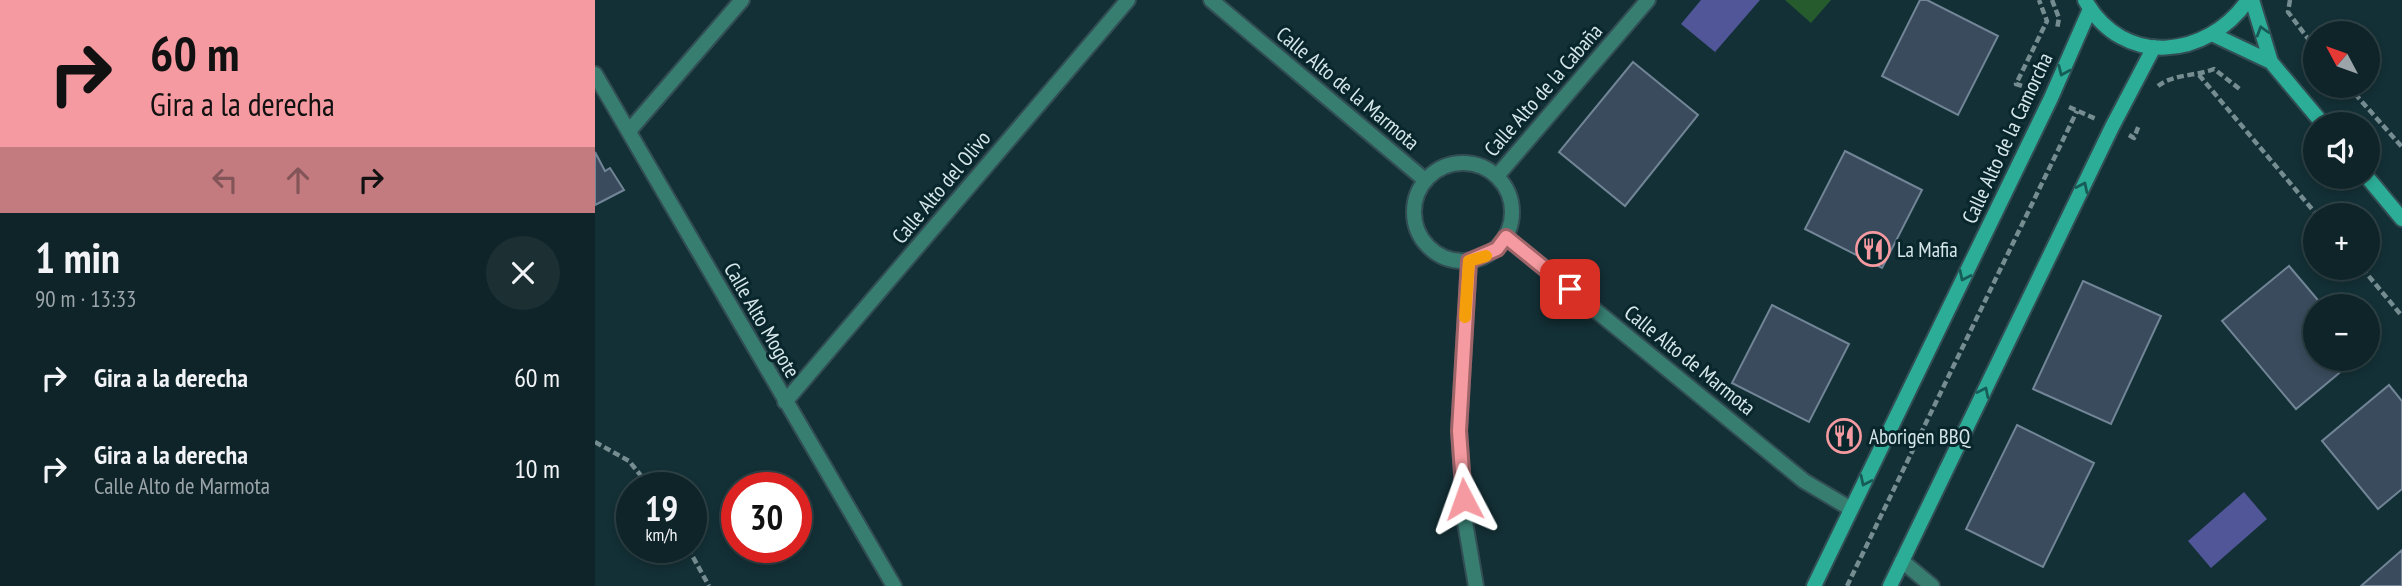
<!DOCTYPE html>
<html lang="es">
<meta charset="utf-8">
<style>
body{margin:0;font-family:"PT Sans Narrow",sans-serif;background:#1c3034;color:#f1f3f6;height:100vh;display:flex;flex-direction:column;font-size:26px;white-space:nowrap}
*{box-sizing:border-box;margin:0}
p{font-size:23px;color:#9ba4a8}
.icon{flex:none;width:38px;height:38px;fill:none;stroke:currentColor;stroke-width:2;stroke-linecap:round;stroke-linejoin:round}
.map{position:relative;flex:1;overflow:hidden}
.drawer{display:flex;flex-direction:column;background:#0e2428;width:595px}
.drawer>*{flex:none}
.top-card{background:#f49aa0;color:#111;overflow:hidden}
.needle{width:46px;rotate:311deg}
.buttons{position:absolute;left:1708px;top:21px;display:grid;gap:14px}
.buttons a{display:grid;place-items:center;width:77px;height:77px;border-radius:50%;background:#0e2428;box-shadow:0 4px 10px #0003,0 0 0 2px #2e4145;font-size:35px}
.speed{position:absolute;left:21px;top:472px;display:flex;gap:14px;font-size:35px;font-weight:700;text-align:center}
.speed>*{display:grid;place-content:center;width:91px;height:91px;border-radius:50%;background:#0e2428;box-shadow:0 4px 10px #0003,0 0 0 2px #2e4145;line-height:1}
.speed small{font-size:18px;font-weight:400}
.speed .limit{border:10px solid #d22;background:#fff;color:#111}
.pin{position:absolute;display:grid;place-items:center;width:60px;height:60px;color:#fff;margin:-30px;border-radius:14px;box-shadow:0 4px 10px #0006}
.me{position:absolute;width:77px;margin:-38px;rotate:356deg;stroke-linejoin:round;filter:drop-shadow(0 0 5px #0008)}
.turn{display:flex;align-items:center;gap:24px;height:147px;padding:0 35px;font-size:32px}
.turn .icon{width:91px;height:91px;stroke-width:2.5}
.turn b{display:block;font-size:49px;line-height:60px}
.lanes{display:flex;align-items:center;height:66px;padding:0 35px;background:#0003;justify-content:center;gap:35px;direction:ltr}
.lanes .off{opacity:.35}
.round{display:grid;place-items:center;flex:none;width:74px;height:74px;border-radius:37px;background:#1c3034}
.overview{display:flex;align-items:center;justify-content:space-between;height:119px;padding:0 35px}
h1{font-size:42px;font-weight:700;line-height:52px}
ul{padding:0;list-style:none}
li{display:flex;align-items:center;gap:21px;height:91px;padding:0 35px}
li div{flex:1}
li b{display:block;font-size:26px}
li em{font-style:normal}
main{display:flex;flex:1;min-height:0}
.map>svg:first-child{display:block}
.green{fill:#255b2d}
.water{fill:#505698}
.building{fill:#394b5c;stroke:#718597;stroke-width:2}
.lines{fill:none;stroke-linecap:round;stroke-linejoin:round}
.street-casing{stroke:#324d53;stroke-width:18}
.secondary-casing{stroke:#324d53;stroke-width:18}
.path{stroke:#758c90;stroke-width:4.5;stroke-dasharray:7 3.5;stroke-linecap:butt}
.street{stroke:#377e71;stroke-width:14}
.secondary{stroke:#2cad98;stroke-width:14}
.oneway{stroke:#165c57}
.route-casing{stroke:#9f6468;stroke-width:18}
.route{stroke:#f49aa0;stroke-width:12}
.slow{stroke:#f59e0b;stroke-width:12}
.labels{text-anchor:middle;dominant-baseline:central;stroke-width:6;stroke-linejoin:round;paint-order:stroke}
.street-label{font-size:21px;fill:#d6e7ea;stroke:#08262c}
.poi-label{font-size:21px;fill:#d6e7ea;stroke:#08262c;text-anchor:start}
</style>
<main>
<section class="drawer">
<div class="top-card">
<div class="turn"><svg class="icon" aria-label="right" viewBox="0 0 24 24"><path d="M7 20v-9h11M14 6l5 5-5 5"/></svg><div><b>60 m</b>Gira a la derecha</div></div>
<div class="lanes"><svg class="icon off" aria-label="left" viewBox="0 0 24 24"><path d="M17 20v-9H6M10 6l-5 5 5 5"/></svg><svg class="icon off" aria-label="ahead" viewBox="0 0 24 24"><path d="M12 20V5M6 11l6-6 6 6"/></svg><svg class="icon" aria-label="right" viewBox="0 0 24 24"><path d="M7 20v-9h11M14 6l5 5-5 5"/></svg></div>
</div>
<div class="overview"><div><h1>1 min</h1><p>90 m · 13:33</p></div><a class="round"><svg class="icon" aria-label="close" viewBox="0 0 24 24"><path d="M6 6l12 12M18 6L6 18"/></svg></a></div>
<ul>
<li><svg class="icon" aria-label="right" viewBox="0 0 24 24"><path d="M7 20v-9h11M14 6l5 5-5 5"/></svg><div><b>Gira a la derecha</b></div><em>60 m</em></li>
<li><svg class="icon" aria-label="right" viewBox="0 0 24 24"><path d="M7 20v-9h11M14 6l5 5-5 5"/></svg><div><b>Gira a la derecha</b><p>Calle Alto de Marmota</p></div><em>10 m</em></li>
</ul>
</section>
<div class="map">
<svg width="1807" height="586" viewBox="0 0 1807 586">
<rect width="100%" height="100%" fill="#133036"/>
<path class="green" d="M1190,0H1236L1216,23Z"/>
<path class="water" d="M1106,0H1165L1120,52L1086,24Z
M1649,492L1672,519L1616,568L1593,541Z"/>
<path class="building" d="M1325,0H1332L1403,36L1363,115L1287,76Z
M1038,62L1103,115L1030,206L964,152Z
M1250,151L1327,190L1287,268L1210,229Z
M0,152L10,171L15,168L29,190L0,205Z
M1694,266L1728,306H1720V359H1761L1701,409L1627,321Z
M1488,281L1566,316L1516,424L1438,389Z
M1177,305L1254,344L1214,422L1137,383Z
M1794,385L1807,401V489L1783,509L1727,441Z
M1422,425L1499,463L1448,567L1371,529Z
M1807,550V586H1766Z"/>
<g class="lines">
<g class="street-casing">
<path id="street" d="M616,0L830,180
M0,74L299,586
M34,131L147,0
M819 212a49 49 0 1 1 98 0a49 49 0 1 1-98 0Z
M902,176L1053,0
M911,237L1209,481L1256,509
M874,261L864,431L870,522L881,586
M190,402L533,0
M1307,561L1337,586"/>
</g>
<g class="secondary-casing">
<path id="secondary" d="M1490,0C1528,68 1612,59 1653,0
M1657,0L1676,62L1728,124
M1619,35L1676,62
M1772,177L1807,219
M1219,586L1456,98L1495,9
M1295,586L1517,127L1559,47"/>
</g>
<path class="path" d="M1457,0L1464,18L1462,29
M1695,0L1693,12L1720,48
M1604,75L1722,215
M1563,86C1578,74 1602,76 1619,69L1646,90
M1753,86L1807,147
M1434,88L1442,72
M1437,89L1421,84L1452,21L1444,0
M1474,107L1501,119
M1534,135L1539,138L1544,125
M1767,268L1807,316
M0,442L34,461L56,488
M93,548L114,586
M1252,586L1482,111"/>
<use href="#street" class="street"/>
<use href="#secondary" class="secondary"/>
</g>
<defs><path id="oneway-chevron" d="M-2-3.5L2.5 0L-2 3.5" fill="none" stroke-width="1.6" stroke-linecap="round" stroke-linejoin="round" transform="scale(1.75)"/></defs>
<g class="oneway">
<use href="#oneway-chevron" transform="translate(1667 31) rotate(-107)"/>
<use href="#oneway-chevron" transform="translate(1468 71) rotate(114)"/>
<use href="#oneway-chevron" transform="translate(1488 187) rotate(-64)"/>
<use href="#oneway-chevron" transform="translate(1369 276) rotate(116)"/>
<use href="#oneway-chevron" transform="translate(1389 392) rotate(-64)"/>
<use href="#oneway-chevron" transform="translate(1270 481) rotate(116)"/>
</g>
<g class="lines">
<g class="route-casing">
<path id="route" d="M869,499L864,431L874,261L902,249L911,237L975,289"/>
</g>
<use href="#route" class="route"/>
<path class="slow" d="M870,317L874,261L891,256"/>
</g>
<defs>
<g id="restaurant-ring" transform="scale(1.75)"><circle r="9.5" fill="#08262c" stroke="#f49aa0" stroke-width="1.5"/><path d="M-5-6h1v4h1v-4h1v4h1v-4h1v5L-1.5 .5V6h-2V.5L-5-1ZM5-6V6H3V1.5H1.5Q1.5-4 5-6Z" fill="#f49aa0"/></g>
</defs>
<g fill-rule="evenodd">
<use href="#restaurant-ring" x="1278" y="249"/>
<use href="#restaurant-ring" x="1249" y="436"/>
</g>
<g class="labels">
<g class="street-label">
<text transform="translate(753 88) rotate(40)">Calle Alto de la Marmota</text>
<text transform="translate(948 90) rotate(-49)">Calle Alto de la Cabaña</text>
<text transform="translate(1412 138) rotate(-65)">Calle Alto de la Camorcha</text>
<text transform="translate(346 187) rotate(-50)">Calle Alto del Olivo</text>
<text transform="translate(167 320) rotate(60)">Calle Alto Mogote</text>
<text transform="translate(1095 360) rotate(39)">Calle Alto de Marmota</text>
</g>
<g class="poi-label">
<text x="1302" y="249">La Mafia</text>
<text x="1274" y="436">Aborigen BBQ</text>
</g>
</g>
</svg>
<div class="buttons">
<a><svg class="needle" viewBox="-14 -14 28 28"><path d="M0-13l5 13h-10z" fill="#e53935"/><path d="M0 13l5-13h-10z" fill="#9ba4a8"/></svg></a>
<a><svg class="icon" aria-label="sound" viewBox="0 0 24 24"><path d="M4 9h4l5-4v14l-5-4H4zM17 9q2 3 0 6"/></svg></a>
<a>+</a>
<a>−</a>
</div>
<div class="speed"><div>19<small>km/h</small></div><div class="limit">30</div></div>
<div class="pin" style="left:975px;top:289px;background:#d93025"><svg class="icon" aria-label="arrive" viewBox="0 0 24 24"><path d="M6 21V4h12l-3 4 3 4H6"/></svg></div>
<svg class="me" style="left:869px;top:499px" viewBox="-20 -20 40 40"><path d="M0-17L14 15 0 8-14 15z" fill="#f49aa0" stroke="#fff" stroke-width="4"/></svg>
</div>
</main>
